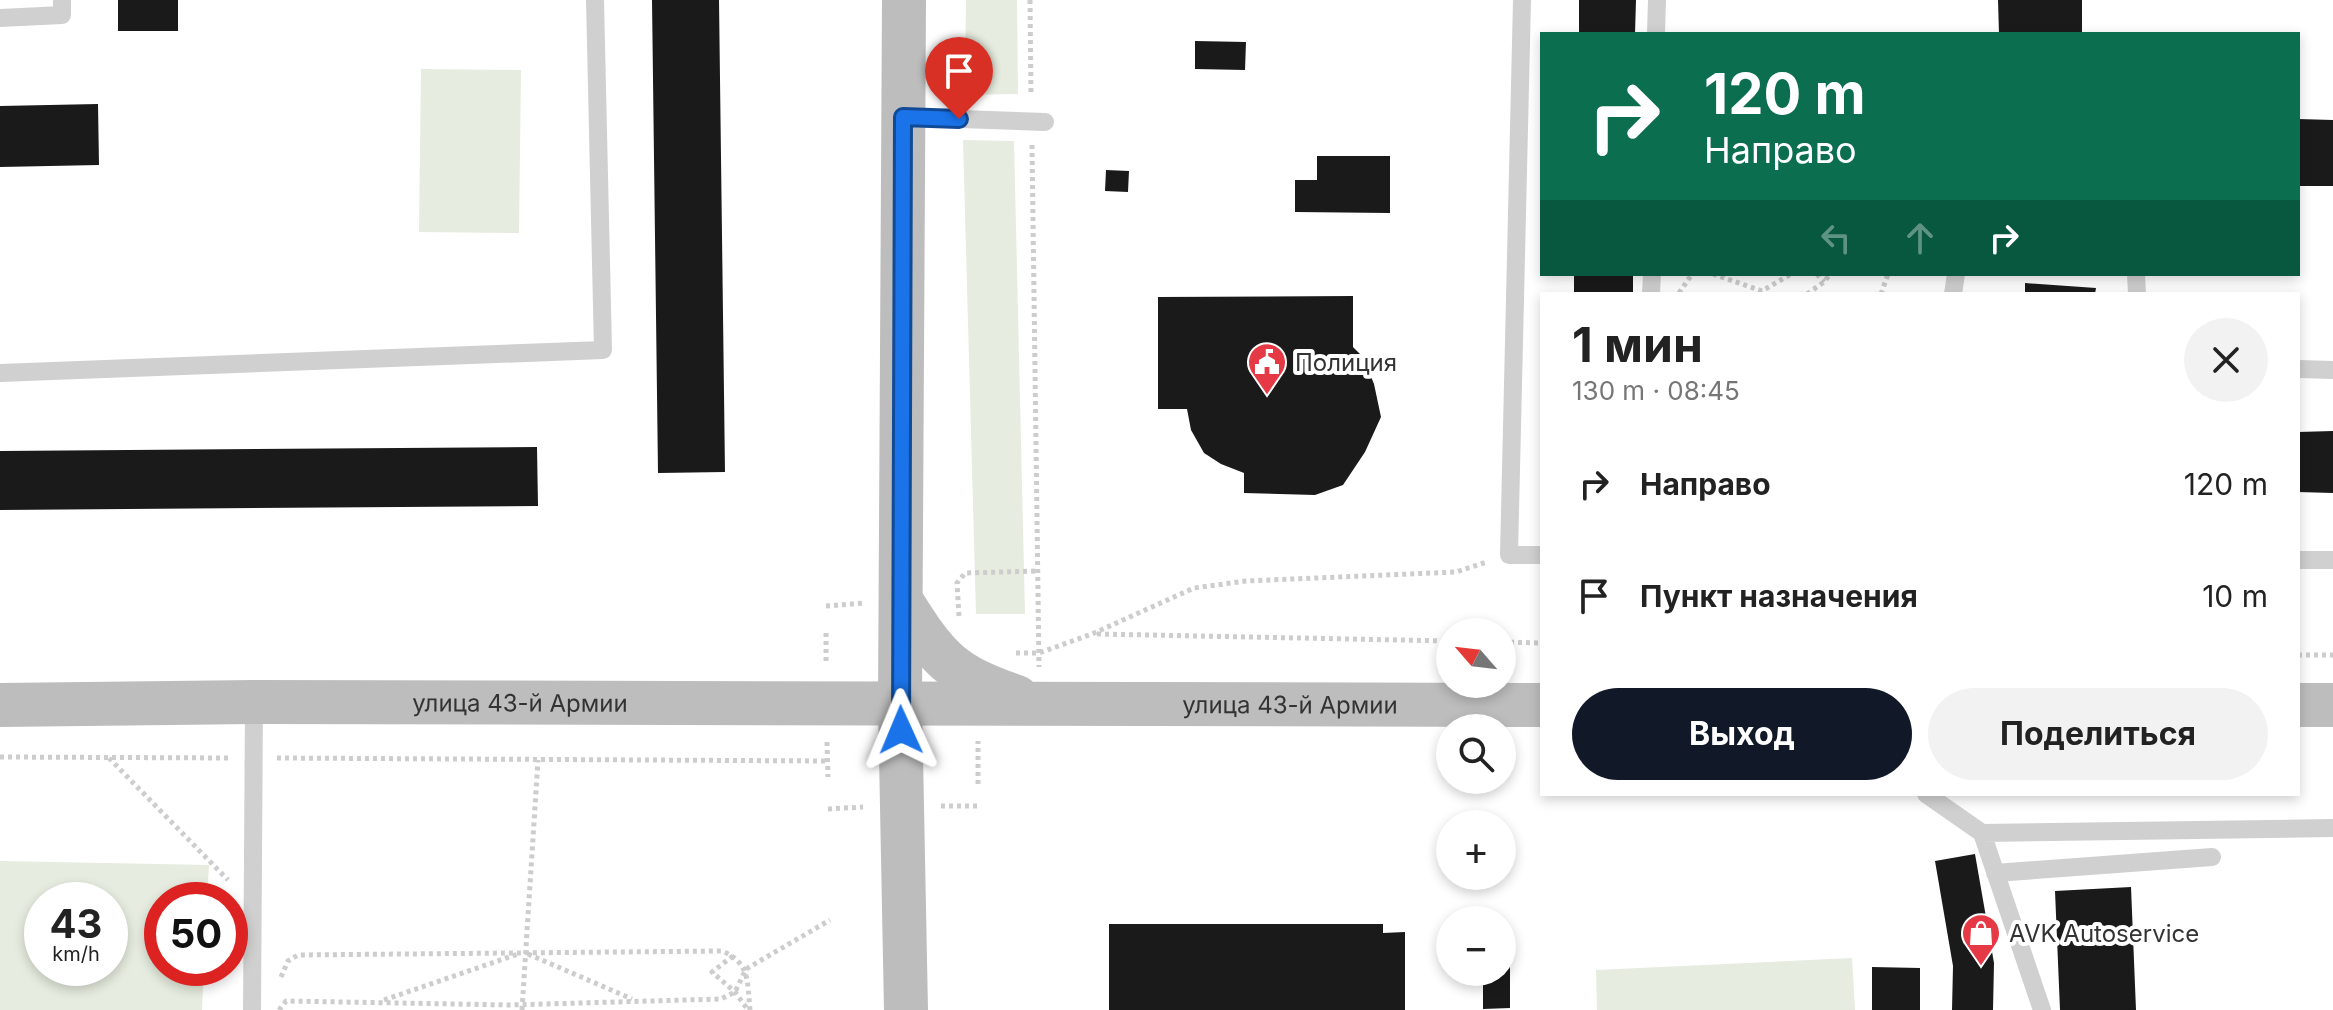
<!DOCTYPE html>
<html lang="ru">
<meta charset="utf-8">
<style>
body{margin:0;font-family:Inter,sans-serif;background:#f2f2f2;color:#222;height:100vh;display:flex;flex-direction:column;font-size:30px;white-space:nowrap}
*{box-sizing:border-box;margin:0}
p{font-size:26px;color:#767676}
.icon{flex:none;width:44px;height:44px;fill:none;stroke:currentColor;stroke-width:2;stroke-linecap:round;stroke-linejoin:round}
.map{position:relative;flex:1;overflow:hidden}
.drawer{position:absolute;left:1540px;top:292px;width:760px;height:504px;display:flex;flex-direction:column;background:#fff;border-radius:0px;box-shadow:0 4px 12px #0003}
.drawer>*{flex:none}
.guide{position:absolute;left:1540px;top:32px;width:760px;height:244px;border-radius:0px;box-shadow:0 4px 12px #0003;background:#0b6e4f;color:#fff;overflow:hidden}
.needle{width:52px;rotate:298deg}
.tools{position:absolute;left:1436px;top:618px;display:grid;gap:16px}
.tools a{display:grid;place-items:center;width:80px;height:80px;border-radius:50%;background:#fff;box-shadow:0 4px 12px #0003;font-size:40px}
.speed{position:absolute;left:24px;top:882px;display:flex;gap:16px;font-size:40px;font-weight:700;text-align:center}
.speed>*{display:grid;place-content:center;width:104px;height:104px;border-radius:50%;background:#fff;box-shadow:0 4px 12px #0003;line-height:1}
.speed small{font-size:20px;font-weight:400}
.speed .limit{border:12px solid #d22;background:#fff;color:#111}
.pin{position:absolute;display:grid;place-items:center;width:68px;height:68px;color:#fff;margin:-82px -34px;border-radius:50% 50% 50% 0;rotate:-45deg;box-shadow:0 0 8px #0007}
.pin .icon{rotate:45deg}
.me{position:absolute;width:88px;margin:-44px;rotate:359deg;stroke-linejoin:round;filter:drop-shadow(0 0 6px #0008)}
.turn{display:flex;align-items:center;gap:28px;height:168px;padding:0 32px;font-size:36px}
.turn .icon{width:104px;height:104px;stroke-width:2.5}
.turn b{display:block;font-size:56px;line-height:68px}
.lanes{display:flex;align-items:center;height:76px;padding:0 32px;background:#0003;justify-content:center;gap:40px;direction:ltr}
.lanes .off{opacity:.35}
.round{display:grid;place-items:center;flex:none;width:84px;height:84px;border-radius:42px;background:#f2f2f2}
.overview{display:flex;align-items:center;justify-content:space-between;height:136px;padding:0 32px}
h1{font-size:48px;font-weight:700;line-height:60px}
.action{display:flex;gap:16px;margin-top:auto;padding:16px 32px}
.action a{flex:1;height:92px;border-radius:48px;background:#111827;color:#fff;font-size:32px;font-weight:700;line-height:92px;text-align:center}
.action a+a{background:#f2f2f2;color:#222}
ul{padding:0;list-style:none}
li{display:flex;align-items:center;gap:24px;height:112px;padding:0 32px}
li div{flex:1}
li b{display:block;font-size:30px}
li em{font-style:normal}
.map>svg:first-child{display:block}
.green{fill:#e6ecdf;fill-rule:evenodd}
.building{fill:#1a1a1a}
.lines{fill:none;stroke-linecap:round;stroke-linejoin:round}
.path{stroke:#cdcdcd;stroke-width:5;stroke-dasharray:4 4;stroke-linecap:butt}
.lane{stroke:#d0d0d0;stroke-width:18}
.secondary{stroke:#bdbdbd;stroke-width:44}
.route-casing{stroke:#114b97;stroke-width:20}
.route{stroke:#1a73e8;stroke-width:14}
.labels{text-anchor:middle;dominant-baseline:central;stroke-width:8;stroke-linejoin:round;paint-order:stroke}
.poi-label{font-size:24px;fill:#333;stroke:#fff;text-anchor:start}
.street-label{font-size:24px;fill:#333;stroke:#fff}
</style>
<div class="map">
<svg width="2333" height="1010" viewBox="0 0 2333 1010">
<rect width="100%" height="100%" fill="#fff"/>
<path class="green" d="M966,0H1017L1018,94L965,95Z
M421,69L521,70L519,233L419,232Z
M963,140L1014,141L1025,614H976Z
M0,861L209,865L207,900H162V968H204L202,1010H0ZM110,900V968H42V900Z
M1852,958L1855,1010H1597L1596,970Z"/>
<path class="building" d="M118,0H178V31H118Z
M652,0H719L725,472L658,473Z
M1579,0H1636L1635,34H1579Z
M1998,0H2082V34H1999Z
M1195,41L1246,42L1245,70L1195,69Z
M98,104L99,165L0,167V106Z
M2298,119L2333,120V186H2298Z
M1317,156H1390V213L1295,212V180H1317Z
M1106,170L1129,171L1128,192L1105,191Z
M1574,274H1633V294H1574Z
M2025,283L2096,288L2095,294H2025Z
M1353,296V347L1363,357L1374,384L1381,417L1365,452L1343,485L1315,495L1244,493V473L1221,464L1204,453L1191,430L1187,409H1158V297Z
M2333,431V493L2298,492V432Z
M537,447L538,506L0,510V451Z
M1975,854L1994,963L1993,1010H1952L1953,966L1935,861Z
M2131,887L2136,1010H2060L2055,891Z
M1109,924H1383V933L1405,932V1010H1109Z
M1502,949H1510V1008L1483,1009V972H1502Z
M1872,967L1920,968V1010H1872Z"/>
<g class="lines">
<path class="path" d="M1030,0L1031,95
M1032,145L1039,667
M1713,274L1762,291L1791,274
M1817,274L1824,282
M1679,293L1692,274
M1807,294L1824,282L1830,274
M1881,294L1888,274
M826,606L865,603
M959,616L957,583L965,573L1038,571
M826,633V664
M1097,634L1450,641
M1502,642L1542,643
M1016,653H1039L1092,634L1194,588L1246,581L1456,572L1487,562
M2298,655H2333
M827,742L828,777
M0,757L231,758
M109,758L228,880
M277,758L828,761
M978,784V741
M941,806H980
M828,809L863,807
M528,954L632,999
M733,956L712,972L735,992L748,1010
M281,977L288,961L298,955L722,951C751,963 747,983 750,1010
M384,1000L518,954
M279,1010L286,1001L510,1005L721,999L735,992L746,969L830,920
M522,1010L538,760"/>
<path class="lane" d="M1522,0L1509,555H1542
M0,18L62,15V0
M1656,34L1657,0
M903,117L1045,122
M2136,274L2137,294
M1651,294L1652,274
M1953,294L1956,274
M2298,369L2333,370
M0,373L603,350L595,0
M2298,560H2333
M1926,794L1982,833L2333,828
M1982,833L2042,1010
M1995,873L2212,857
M252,1010L254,702"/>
<g class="secondary">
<path d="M904,0L900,705L906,1010"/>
<path d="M901,600C937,658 951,675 1017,697"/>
<path id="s1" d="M0,705L254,702L1542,705"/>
<path d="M2298,705H2333"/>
</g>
</g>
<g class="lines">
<g class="route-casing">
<path id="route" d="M901,730L903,117L959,119"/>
</g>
<use href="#route" class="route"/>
</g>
<defs>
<g id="civic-pin" transform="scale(2)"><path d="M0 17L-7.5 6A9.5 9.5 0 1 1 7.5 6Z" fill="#e63946" stroke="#fff"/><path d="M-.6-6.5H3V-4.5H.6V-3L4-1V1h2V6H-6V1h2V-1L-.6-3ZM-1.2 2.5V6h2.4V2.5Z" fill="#fff"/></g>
<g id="shop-pin" transform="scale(2)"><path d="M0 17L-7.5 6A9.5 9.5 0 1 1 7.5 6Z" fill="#e63946" stroke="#fff"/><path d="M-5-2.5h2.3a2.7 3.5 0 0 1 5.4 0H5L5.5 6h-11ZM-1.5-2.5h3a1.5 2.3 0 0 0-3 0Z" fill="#fff"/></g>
</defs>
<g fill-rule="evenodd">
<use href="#civic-pin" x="1267" y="362"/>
<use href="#shop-pin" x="1981" y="933"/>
</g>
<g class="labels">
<g class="poi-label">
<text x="1295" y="362">Полиция</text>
<text x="2009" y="933">AVK Autoservice</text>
</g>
<g class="street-label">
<text stroke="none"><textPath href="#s1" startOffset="520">улица 43-й Армии</textPath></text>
<text stroke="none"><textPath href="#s1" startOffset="1290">улица 43-й Армии</textPath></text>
</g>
</g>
</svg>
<div class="tools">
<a><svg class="needle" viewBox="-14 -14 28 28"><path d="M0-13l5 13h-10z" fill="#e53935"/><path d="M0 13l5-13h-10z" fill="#767676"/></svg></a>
<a><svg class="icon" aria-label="search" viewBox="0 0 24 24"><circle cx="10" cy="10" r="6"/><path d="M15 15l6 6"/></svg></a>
<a>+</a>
<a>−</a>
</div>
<div class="speed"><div>43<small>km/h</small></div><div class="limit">50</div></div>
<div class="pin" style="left:959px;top:119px;background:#d93025"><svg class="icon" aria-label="arrive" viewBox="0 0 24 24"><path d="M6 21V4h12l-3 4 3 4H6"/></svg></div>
<svg class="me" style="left:901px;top:730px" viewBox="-20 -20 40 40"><path d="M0-17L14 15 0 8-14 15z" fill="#1a73e8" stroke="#fff" stroke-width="4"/></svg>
<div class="guide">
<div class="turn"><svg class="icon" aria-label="right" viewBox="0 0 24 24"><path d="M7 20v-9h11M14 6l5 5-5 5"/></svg><div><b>120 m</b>Направо</div></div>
<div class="lanes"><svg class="icon off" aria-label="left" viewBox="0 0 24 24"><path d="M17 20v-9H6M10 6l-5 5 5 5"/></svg><svg class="icon off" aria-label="ahead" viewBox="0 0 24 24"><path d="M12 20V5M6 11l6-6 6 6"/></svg><svg class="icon" aria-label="right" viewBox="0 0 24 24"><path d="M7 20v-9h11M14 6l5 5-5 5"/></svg></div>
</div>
<section class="drawer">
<div class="overview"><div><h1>1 мин</h1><p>130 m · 08:45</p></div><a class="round"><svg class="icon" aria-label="close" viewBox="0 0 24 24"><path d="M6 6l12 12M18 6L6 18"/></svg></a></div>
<ul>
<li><svg class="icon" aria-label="right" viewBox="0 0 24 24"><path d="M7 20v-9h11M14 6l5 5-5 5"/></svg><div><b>Направо</b></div><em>120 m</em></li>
<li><svg class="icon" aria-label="arrive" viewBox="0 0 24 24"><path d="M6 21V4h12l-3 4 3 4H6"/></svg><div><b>Пункт назначения</b></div><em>10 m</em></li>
</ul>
<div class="action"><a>Выход</a><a>Поделиться</a></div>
</section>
</div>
